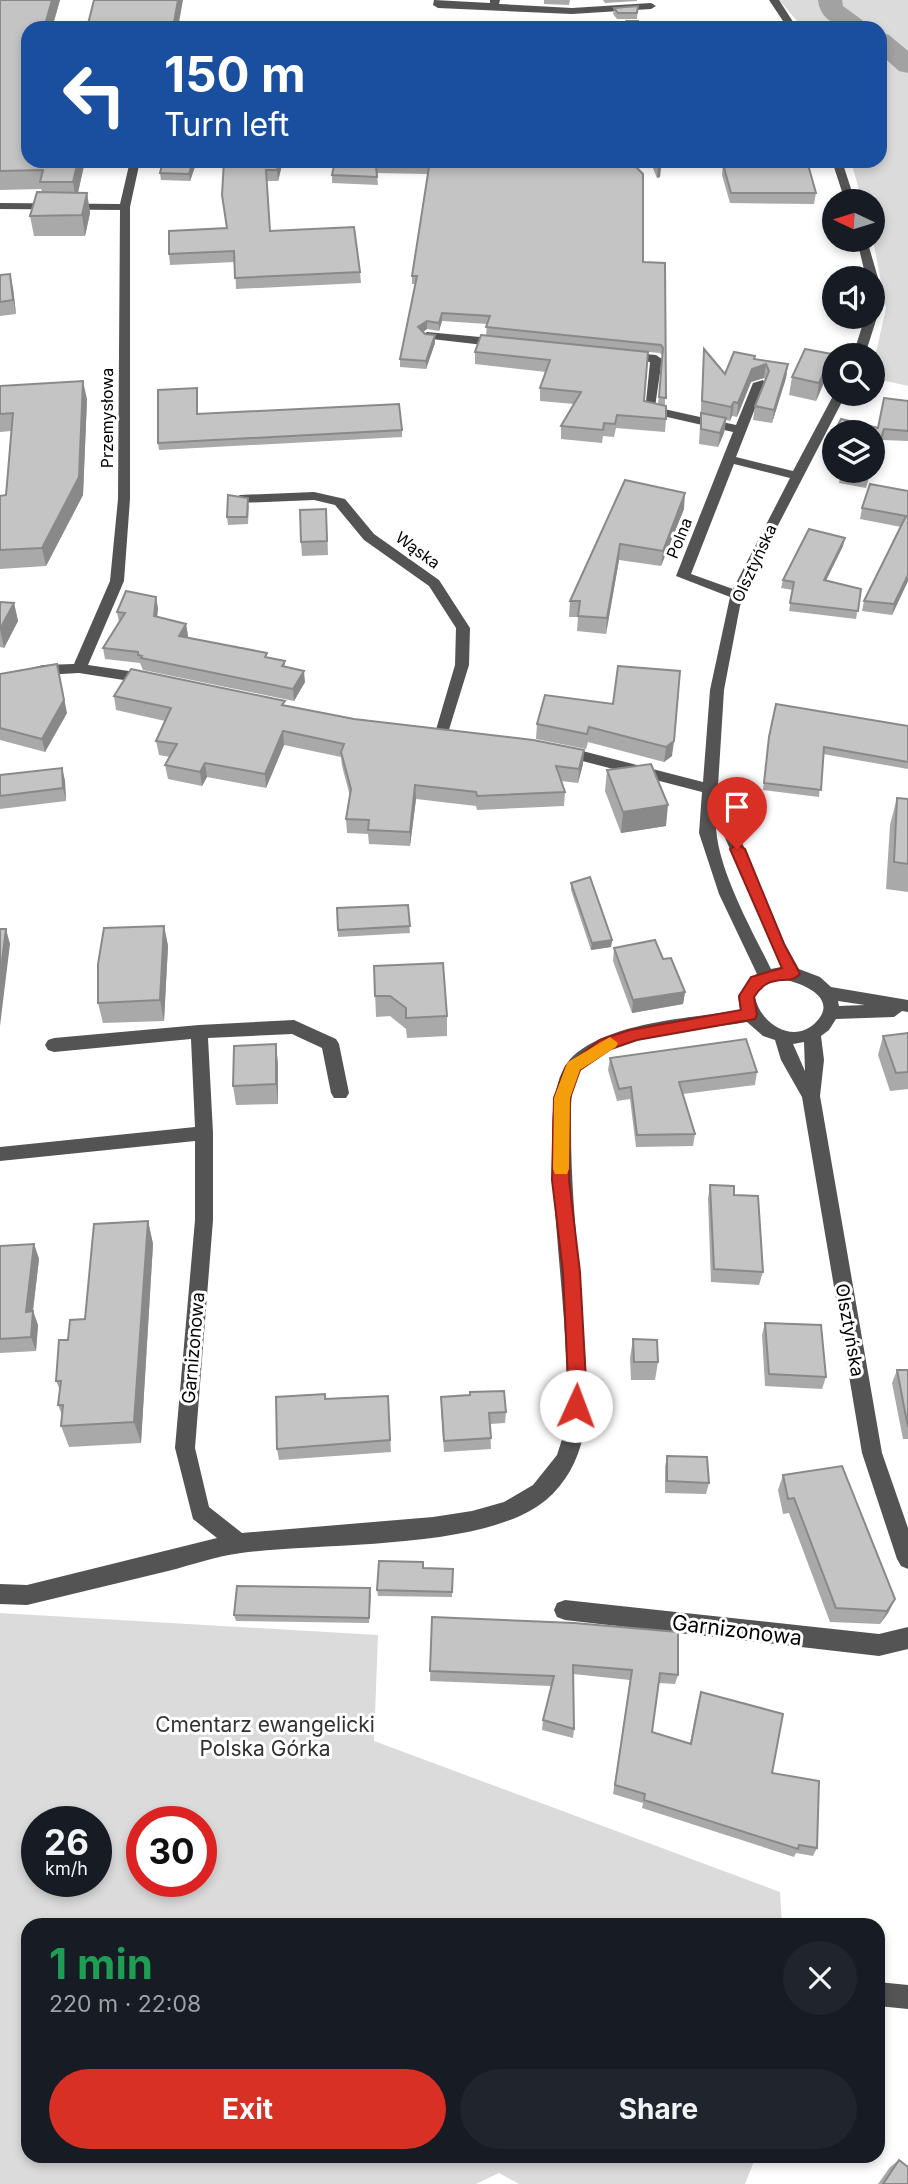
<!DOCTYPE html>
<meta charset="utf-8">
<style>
body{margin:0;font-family:Inter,sans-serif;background:#20242c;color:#f1f3f6;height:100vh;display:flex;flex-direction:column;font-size:26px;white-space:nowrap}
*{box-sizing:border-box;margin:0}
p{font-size:23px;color:#9ea1a6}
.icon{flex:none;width:38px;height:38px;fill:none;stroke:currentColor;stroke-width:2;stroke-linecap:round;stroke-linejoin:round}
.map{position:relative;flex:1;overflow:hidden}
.sheet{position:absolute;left:21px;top:1918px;width:864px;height:245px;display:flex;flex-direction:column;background:#171b24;border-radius:21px;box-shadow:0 4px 10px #0003}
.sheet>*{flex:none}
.guide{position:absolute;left:21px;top:21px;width:866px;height:147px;border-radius:21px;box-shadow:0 4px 10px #0003;background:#1a4fa0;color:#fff;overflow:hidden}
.needle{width:46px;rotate:274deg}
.controls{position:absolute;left:822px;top:189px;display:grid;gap:14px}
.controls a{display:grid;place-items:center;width:63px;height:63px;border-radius:50%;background:#171b24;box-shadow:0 4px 10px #0003;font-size:35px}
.speed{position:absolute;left:21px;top:1806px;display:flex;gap:14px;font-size:35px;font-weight:700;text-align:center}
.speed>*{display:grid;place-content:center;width:91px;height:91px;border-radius:50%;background:#171b24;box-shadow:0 4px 10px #0003;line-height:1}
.speed small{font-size:18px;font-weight:400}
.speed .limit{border:10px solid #d22;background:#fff;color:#111}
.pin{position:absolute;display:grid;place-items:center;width:60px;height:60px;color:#fff;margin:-72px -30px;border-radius:50% 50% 50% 0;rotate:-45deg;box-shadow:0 0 7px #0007}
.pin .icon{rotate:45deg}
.me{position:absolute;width:77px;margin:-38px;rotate:2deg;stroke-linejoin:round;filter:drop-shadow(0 0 5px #0008)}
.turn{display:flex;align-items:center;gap:24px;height:147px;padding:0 28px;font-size:32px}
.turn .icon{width:91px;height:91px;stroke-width:2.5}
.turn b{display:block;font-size:49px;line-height:60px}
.round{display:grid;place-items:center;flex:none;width:74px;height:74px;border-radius:37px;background:#20242c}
.summary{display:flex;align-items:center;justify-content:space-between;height:119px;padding:0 28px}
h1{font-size:42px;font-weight:700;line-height:52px;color:#1e9e55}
.cta{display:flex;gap:14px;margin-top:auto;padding:14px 28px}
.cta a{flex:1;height:80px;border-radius:42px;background:#d93025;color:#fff;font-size:28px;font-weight:700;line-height:80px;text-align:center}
.cta a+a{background:#20242c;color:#f1f3f6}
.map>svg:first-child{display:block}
.green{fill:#dbdbdb;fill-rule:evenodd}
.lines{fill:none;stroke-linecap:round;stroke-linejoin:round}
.river{fill:#a2a2a2;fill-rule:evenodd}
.minor{fill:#545454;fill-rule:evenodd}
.wall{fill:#a9a9a9;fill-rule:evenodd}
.shaded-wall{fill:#898989}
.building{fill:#c4c4c4;stroke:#898989;stroke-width:2}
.route{fill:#d93025;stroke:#8d1f18;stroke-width:2}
.slow{fill:#f59e0b}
.labels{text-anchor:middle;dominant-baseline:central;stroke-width:6;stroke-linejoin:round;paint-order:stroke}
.far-street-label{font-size:16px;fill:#000;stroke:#fff}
.street-label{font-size:18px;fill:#000;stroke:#fff}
.near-street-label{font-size:21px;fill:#000;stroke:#fff}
.near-park-label{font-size:21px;fill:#323232;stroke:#fff}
</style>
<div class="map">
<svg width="908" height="2184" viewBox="0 0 908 2184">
<rect width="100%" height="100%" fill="#fff"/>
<path class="green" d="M779,0H908V386L873,378V366L886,308L873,240V201H862L851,161H880V28H803Z
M0,1613L378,1635L374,1741L780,1892L782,1925H28V2156H756L745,2184H519L499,2173L476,2184H0ZM37,1822H96V1881H37ZM142,1822H201V1881H142Z"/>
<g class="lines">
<path class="river" d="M818,0H842L843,6L873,28C851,28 821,28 818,0Z
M880,32L889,35L908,51V73L899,71L880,54Z"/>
<path class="minor" d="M434,0L490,3V0H500L499,4L572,8L651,3L656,6L651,9L572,14L438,8L433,5Z
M769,0H779L797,28H329L353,23L783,21Z
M130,161H140L130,207V499L124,581L88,665L149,674L156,679L149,684L79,673L43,675L0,686V676L43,665L74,664L110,581L118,499L120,210L0,209V203L120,204Z
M832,161H842L855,201H845Z
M857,240H867L878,278L874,281L879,284L877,300L873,301V278H866Z
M873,314L877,317L865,355H853L865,317H873Z
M427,332L501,339L507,343L501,347L423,338V334Z
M626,352L656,355L662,359L655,407L736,425L753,383L763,380L765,383L736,457L793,471L834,394H846L757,566L740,606L724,690L718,786L785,944L799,969L820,977L831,987L908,1000V1012L902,1011L894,1017L836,1019L829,1030L821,1036L824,1060L820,1096L882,1453L908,1528V1569L901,1566L897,1559L862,1453L802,1097L781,1060L775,1040L763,1036L747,1022C699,1030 618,1033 582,1069C569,1083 571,1112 571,1130C571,1200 580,1269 584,1338C586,1371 590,1404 583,1436C578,1461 565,1484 546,1500C485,1551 321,1542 241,1553C216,1556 192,1565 168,1571C121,1582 74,1594 27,1605L0,1604V1584L27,1585L217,1538L193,1519L175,1448L195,1220V1141L0,1161V1147L195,1127L191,1039L54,1052L48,1050L45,1045L48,1040L54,1038L199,1025L294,1020L336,1039L339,1044L349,1093L346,1098H334L331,1093L322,1048L292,1034L208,1038L213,1133V1220L195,1448L209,1507L242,1533L433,1517L472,1511L504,1502L533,1485L557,1455L564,1433L567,1395C567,1321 556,1247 553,1173C552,1144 550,1111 558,1083C562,1069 569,1057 582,1049C623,1021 692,1018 740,1010L738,996L751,977L757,974L719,894L699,833L702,792L563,756L556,751L563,746L703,782L710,690L730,597L676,576L733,432L645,412L650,362L622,359V353ZM734,464L790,478L733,589L691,574ZM716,817L781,967L771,969C751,928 713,862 716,817ZM778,979C796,980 840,996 817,1021C795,1046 760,1024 755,997L763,985ZM838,1001L865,1005L839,1006ZM804,1042L805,1071L793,1044Z
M314,492L345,499L374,534L439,580L470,628L469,665L447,736L442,738L435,733L455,665L456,628L429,586L364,540L335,505L314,500L240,503L234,499L240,495Z
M565,1600L879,1634L908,1627V1649L879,1656L565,1620L557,1617L554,1610L557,1603Z
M878,1982L908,1985V2009L878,2006Z"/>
</g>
<path class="wall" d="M0,0H60L52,28H28V161H85L78,193H87L90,213L85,236H34L30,216L42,192L41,189L0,190Z
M544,0H570L569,5L544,4Z
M603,0H637V1L605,3Z
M638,6L637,19H617L613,14L614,8Z
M627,21L637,28H626Z
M163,161H197L190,181L161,180L160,173Z
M283,161L278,181H267L270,231L360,272L361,283L236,289L235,262L170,265L169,254L227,228L222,195Z
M335,161H630L643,262L665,263V406L666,419L665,432L616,428L614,437L603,436L602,443L561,439V426L574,404L540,401V388L546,372L475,364V352L486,335L487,324L442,321L439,331L427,329L423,332L425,334L435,335V343L426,369L400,367V359L415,284H412V276L428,174L377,173L378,185L332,183V175ZM648,352L660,353L663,356L658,404L644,401Z
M650,161H661L660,177L657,178Z
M730,161H807L816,193L814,204L730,203L722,175L723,164H731Z
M0,275L13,288L16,314L0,316Z
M704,349L725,374L755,356V359L788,364L786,378L772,423L753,420L755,406L766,381L764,378L751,382L737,417L732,416L730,421L726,420L724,433L718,447L699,444Z
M829,371L816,401L789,395L792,377Z
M0,386L87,399L83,495L46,566L0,569V496L6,495L11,431L0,432Z
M197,388L198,414L402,430V437L159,450L158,443Z
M884,398L908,401V441L882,440L873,465V432H835V454L827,453L829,443L841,419L878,427Z
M841,471H871L866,488L839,483Z
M625,480L684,509L661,566L619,560L606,634L577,631L578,617H569L570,601Z
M908,491V581L892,615L862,611L864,601L901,527L860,519L862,508Z
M249,505L248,524L228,525L227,517Z
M327,524L328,555L302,556L301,542Z
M843,546L826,581L861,589L856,619L789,611L793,590L781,588L783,580Z
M0,602L14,603L18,621L4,648L0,647Z
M158,608L157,617L186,624L188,636L187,638L285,661V667L305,682L294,701L143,670L140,663L105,659L103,648L119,622L117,612Z
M618,666L672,756L664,762L588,742L586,749L536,739L537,724L613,704Z
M0,674L67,713L45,752L0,740Z
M114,696L285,705L583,764L578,783L561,781L565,792L564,806L477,810L476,806L416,799L410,846L369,844L368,834L347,833L346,819L350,796L342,766L341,757L284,745L266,788L207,777L202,786L168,779L165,765L170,757L159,755L156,741L165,721L116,710Z
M776,704L908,726V769L823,754L819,797L763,790L768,745Z
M62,768L65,781L66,801L0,809V775Z
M607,770L666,826L621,833L605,791Z
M897,798L908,799V892L886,889L890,825Z
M571,883L612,940L611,947L591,950L571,890Z
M408,905L410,933L338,937L337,908Z
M164,926L168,946L164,1021L103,1023L98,1003Z
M614,948L663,959L685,992L683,1004L632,1013L613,961Z
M374,966L447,1016V1036L407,1038L406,1029L390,1016L376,1017Z
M908,1033V1089L890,1091L878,1055L883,1036Z
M276,1044L278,1065V1104L236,1105L233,1086Z
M610,1058L757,1072L755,1085L683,1094L695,1134L693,1146L636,1147L630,1099L617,1101L608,1070Z
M710,1185L734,1195L763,1272L759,1285L711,1282L708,1199Z
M148,1221L153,1244L141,1443L69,1447L61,1426L62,1415L58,1405L60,1390L56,1381L68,1340L85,1319Z
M34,1244L39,1259L33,1311L38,1325L36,1351L0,1353V1246Z
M765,1323L826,1377L822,1389L765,1386L762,1335Z
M633,1339L658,1362L655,1380H631L630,1358Z
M897,1370H908V1439H903L892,1383Z
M325,1394V1399L388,1396L391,1452L279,1460L277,1449Z
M441,1408L506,1412L505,1423L490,1424L491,1449L444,1452Z
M667,1456L709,1483L706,1494L665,1493V1467Z
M783,1475L895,1599L888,1613L880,1624L830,1622L789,1513L783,1514L778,1490Z
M423,1568L453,1569L452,1597L378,1596L377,1590Z
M371,1594L369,1623L236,1621L234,1615Z
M432,1617L678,1675L675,1684L659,1683L652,1732L690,1743L698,1702L701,1692L772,1773L817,1848L813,1856L796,1853L794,1857L642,1808L643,1803L613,1794L630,1680L573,1674L574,1729L573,1738L542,1730L543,1720L551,1686L430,1681Z
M899,2160L908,2184H878L890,2167Z"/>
<path class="shaded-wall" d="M52,0H60L52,28H44Z
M178,0H183L178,28H173Z
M78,161H85L76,201L73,182Z
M193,161H197L190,181L189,174Z
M280,161H283L278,181L277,170Z
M658,167H661L660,177L657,178Z
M87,193L90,213L85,236L82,215Z
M10,274L13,288L16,314L13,300Z
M442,313V321L439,331V323Z
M427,321V329L419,335L418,327Z
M435,335V343L426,369V361Z
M832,354L829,371L816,401L819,383Z
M755,356L754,368L766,364L764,378L751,382L737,417L738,403Z
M788,364L786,378L772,423L774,410Z
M83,381L87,399L83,495L46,566L42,548Z
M734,402L732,416L730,421L731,407Z
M726,418L724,433L718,447L720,433Z
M884,429L882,440L873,465V461Z
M685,493L684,509L661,566L663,551Z
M845,538L843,546L822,588L824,580Z
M620,544L619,560L606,634L607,618Z
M908,575V581L892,615L894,604Z
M156,597L158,608L156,628L154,616Z
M14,603L18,621L4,648L0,629Z
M186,624L188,636L180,648L179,636Z
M304,671L305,682L294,701L293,689Z
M60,677L67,713L45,752L42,739Z
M283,731L284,745L266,788L265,774Z
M674,741L672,756L664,762L666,747Z
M584,750L583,764L578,783L579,769Z
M205,763L207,777L202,786L200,772Z
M62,768L65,781L66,801L63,788Z
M415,785L416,799L410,846V832Z
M668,805L666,826L621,833L623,812Z
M164,926L168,946L164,1021L160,1000Z
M6,929L10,944L0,1026V976Z
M612,940L611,947L591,950L592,943Z
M685,992L683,1004L632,1013L633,1000Z
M276,1044L278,1065V1104L276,1084Z
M148,1221L153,1244L141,1443L134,1422Z
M34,1244L39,1259L31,1326L26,1312Z
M33,1311L38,1325L36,1351L31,1337Z
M895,1599L888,1613L880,1624L887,1611Z"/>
<path class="building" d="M0,0H52L44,28H28V161H78L73,182H40L43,170L0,171Z
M94,0H178L173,28H87Z
M638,6L637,13H618L614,8Z
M627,21H638L637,28H633Z
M163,161H193L189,174L160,173Z
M224,161H280L277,170H266L270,231L354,227L360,272L235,278L234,251L169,254V231L227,228L222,195Z
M335,161H630L643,174V262L665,263L666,398L659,397L663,348L661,345L486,327L490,316L442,313L439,323L427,321L418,327L425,334L435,335L426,361L400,359L417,276H412L429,167L376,165L377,177L332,175Z
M656,161H661V167H658Z
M735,161H807L816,193H731L723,164H736Z
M37,192L87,193L82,215L30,216Z
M10,274L13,300L0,302V275Z
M481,335L648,352L644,401L666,406V419L617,415L615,424L604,423L603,430L561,426L581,392L540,388L550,360L475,352Z
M704,349L725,374L734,352L755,356L754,359L788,364L774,410L755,406L769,371L766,364L752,369L738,403L734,402L731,407L702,401Z
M805,349L832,354L819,383L792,377Z
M83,381L79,477L42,548L0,550V496L6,495L13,413L0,414V386Z
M197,388V414L399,404L402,430L158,443V390Z
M884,398L908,401V431L884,429L873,461V432H835V443H829L841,419L878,428Z
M701,413L726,418L720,433L701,429Z
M841,471H870L868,477L841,472Z
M625,480L685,493L663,551L620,544L607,618L578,616L580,601H570Z
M870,484L908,491V575L894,604L864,601L906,516L862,508Z
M228,495L248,498L247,517H227Z
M326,509L327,541L301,542L300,510Z
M809,529L845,538L824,580L861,589L858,611L790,603L794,582L783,580Z
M126,591L156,597L154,616L186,624L179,636L267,653L265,657L285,661L282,666L304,671L293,689L141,658L142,656L138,655V652L103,648L125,613L117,612Z
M0,602L14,603L0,629Z
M57,664L64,700L42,739L0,728V674Z
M618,666L680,671L674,741L666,747L589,727L587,734L537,724L545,695L613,704Z
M131,669L285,701L282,705L354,719L533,740L584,750L579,769L556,766L565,792L477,796L476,792L415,785L410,832L368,830L369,820L346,819L351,789L341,752L344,744L283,731L265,774L205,763L200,772L165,765L177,744L156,741L171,708L114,696Z
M776,704L908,726V762L824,747L821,790L764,783L769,737Z
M651,764L668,805L623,812L607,770Z
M62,768L63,788L0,796V775Z
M897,798L908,799V864L894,862Z
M590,877L612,940L592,943L571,883Z
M408,905L410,926L338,930L337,908Z
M164,926L160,1000L98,1003V964L104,928Z
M0,929H6L0,976Z
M655,940L663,959L671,958L685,992L633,1000L614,948Z
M443,963L447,1016L406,1018V1008L390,996H375L374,966Z
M908,1033V1072L896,1073L883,1036Z
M746,1039L757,1072L679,1082L695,1134L637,1135L631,1087L619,1089L610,1058Z
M276,1044V1084L233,1086L234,1046Z
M710,1185L734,1186V1195L758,1196L763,1272L714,1269Z
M148,1221L134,1422L61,1426L63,1405H58L61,1381H56L59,1340H68L70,1320L85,1319L94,1224Z
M34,1244L26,1312L33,1311L31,1337L0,1339V1246Z
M765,1323L821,1325L826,1377L769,1374Z
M633,1339L657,1340L658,1362H634Z
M897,1370H908V1427Z
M504,1391L506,1412L489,1413L491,1438L444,1441L441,1397L470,1395V1392Z
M325,1394V1399L388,1396L390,1440L277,1449L276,1397Z
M667,1456L707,1457L709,1483L667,1481Z
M842,1466L895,1599L887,1611L836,1608L794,1498L788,1499L783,1475Z
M379,1561L423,1562V1568L453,1569L452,1592L377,1590Z
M237,1586L370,1588L369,1618L234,1615Z
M432,1617L574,1623L678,1632V1675L660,1673L652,1732L691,1744L701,1692L783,1714L772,1773L819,1781L817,1848L799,1845L798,1849L644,1800L645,1794L615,1785L632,1670L573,1665L574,1729L543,1720L554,1676L430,1671Z
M899,2160L908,2167V2184H883Z"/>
<path class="route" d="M737,844L745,849L784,944L800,974C789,987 771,970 754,997L757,1015L755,1019L637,1040L611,1049L580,1070L570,1098L569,1180L580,1272L586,1381L582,1412L576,1414L569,1412L567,1406L568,1381L563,1272L552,1180L554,1098L566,1066L600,1040L630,1030L741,1010L739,996L751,977L782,968L730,849Z"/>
<path class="slow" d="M610,1037L618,1043L616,1047L580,1070L570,1098L569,1169L567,1174H555L553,1169L554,1098L566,1066L568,1062Z"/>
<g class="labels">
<g class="far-street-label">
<text transform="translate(107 418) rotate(-90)">Przemysłowa</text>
<text transform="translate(679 538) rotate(-68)">Polna</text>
<text transform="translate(418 550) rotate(36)">Wąska</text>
<text transform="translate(754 563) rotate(-65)">Olsztyńska</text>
</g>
<g class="street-label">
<text transform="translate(850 1330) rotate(80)">Olsztyńska</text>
<text transform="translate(193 1348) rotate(-85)">Garnizonowa</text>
</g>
<g class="near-street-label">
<text transform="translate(737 1630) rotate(7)">Garnizonowa</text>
</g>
<g class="near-park-label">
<text x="265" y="1724">Cmentarz ewangelicki<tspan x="265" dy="24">Polska Górka</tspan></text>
</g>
</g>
</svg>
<div class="controls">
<a><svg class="needle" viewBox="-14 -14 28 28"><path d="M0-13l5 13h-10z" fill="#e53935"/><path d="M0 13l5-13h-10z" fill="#9ea1a6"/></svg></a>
<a><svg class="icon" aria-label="sound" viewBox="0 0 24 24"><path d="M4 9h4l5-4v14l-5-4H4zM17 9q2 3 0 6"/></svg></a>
<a><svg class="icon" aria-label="search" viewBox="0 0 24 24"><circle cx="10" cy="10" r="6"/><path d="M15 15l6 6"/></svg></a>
<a><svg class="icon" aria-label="layers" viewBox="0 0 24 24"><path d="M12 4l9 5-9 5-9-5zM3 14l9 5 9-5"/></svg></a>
</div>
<div class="speed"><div>26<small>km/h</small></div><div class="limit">30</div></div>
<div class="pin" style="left:737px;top:849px;background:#d93025"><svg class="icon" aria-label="arrive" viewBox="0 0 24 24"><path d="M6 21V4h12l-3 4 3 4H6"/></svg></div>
<svg class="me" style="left:576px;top:1406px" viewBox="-20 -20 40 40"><circle r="19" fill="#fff"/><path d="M0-13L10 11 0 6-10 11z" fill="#d93025"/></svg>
<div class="guide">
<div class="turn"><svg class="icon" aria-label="left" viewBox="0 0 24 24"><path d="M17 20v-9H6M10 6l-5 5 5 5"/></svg><div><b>150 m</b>Turn left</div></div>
</div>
<section class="sheet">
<div class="summary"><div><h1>1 min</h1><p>220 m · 22:08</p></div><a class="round"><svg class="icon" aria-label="close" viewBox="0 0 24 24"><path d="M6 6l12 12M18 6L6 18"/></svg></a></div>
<div class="cta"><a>Exit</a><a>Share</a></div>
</section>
</div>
